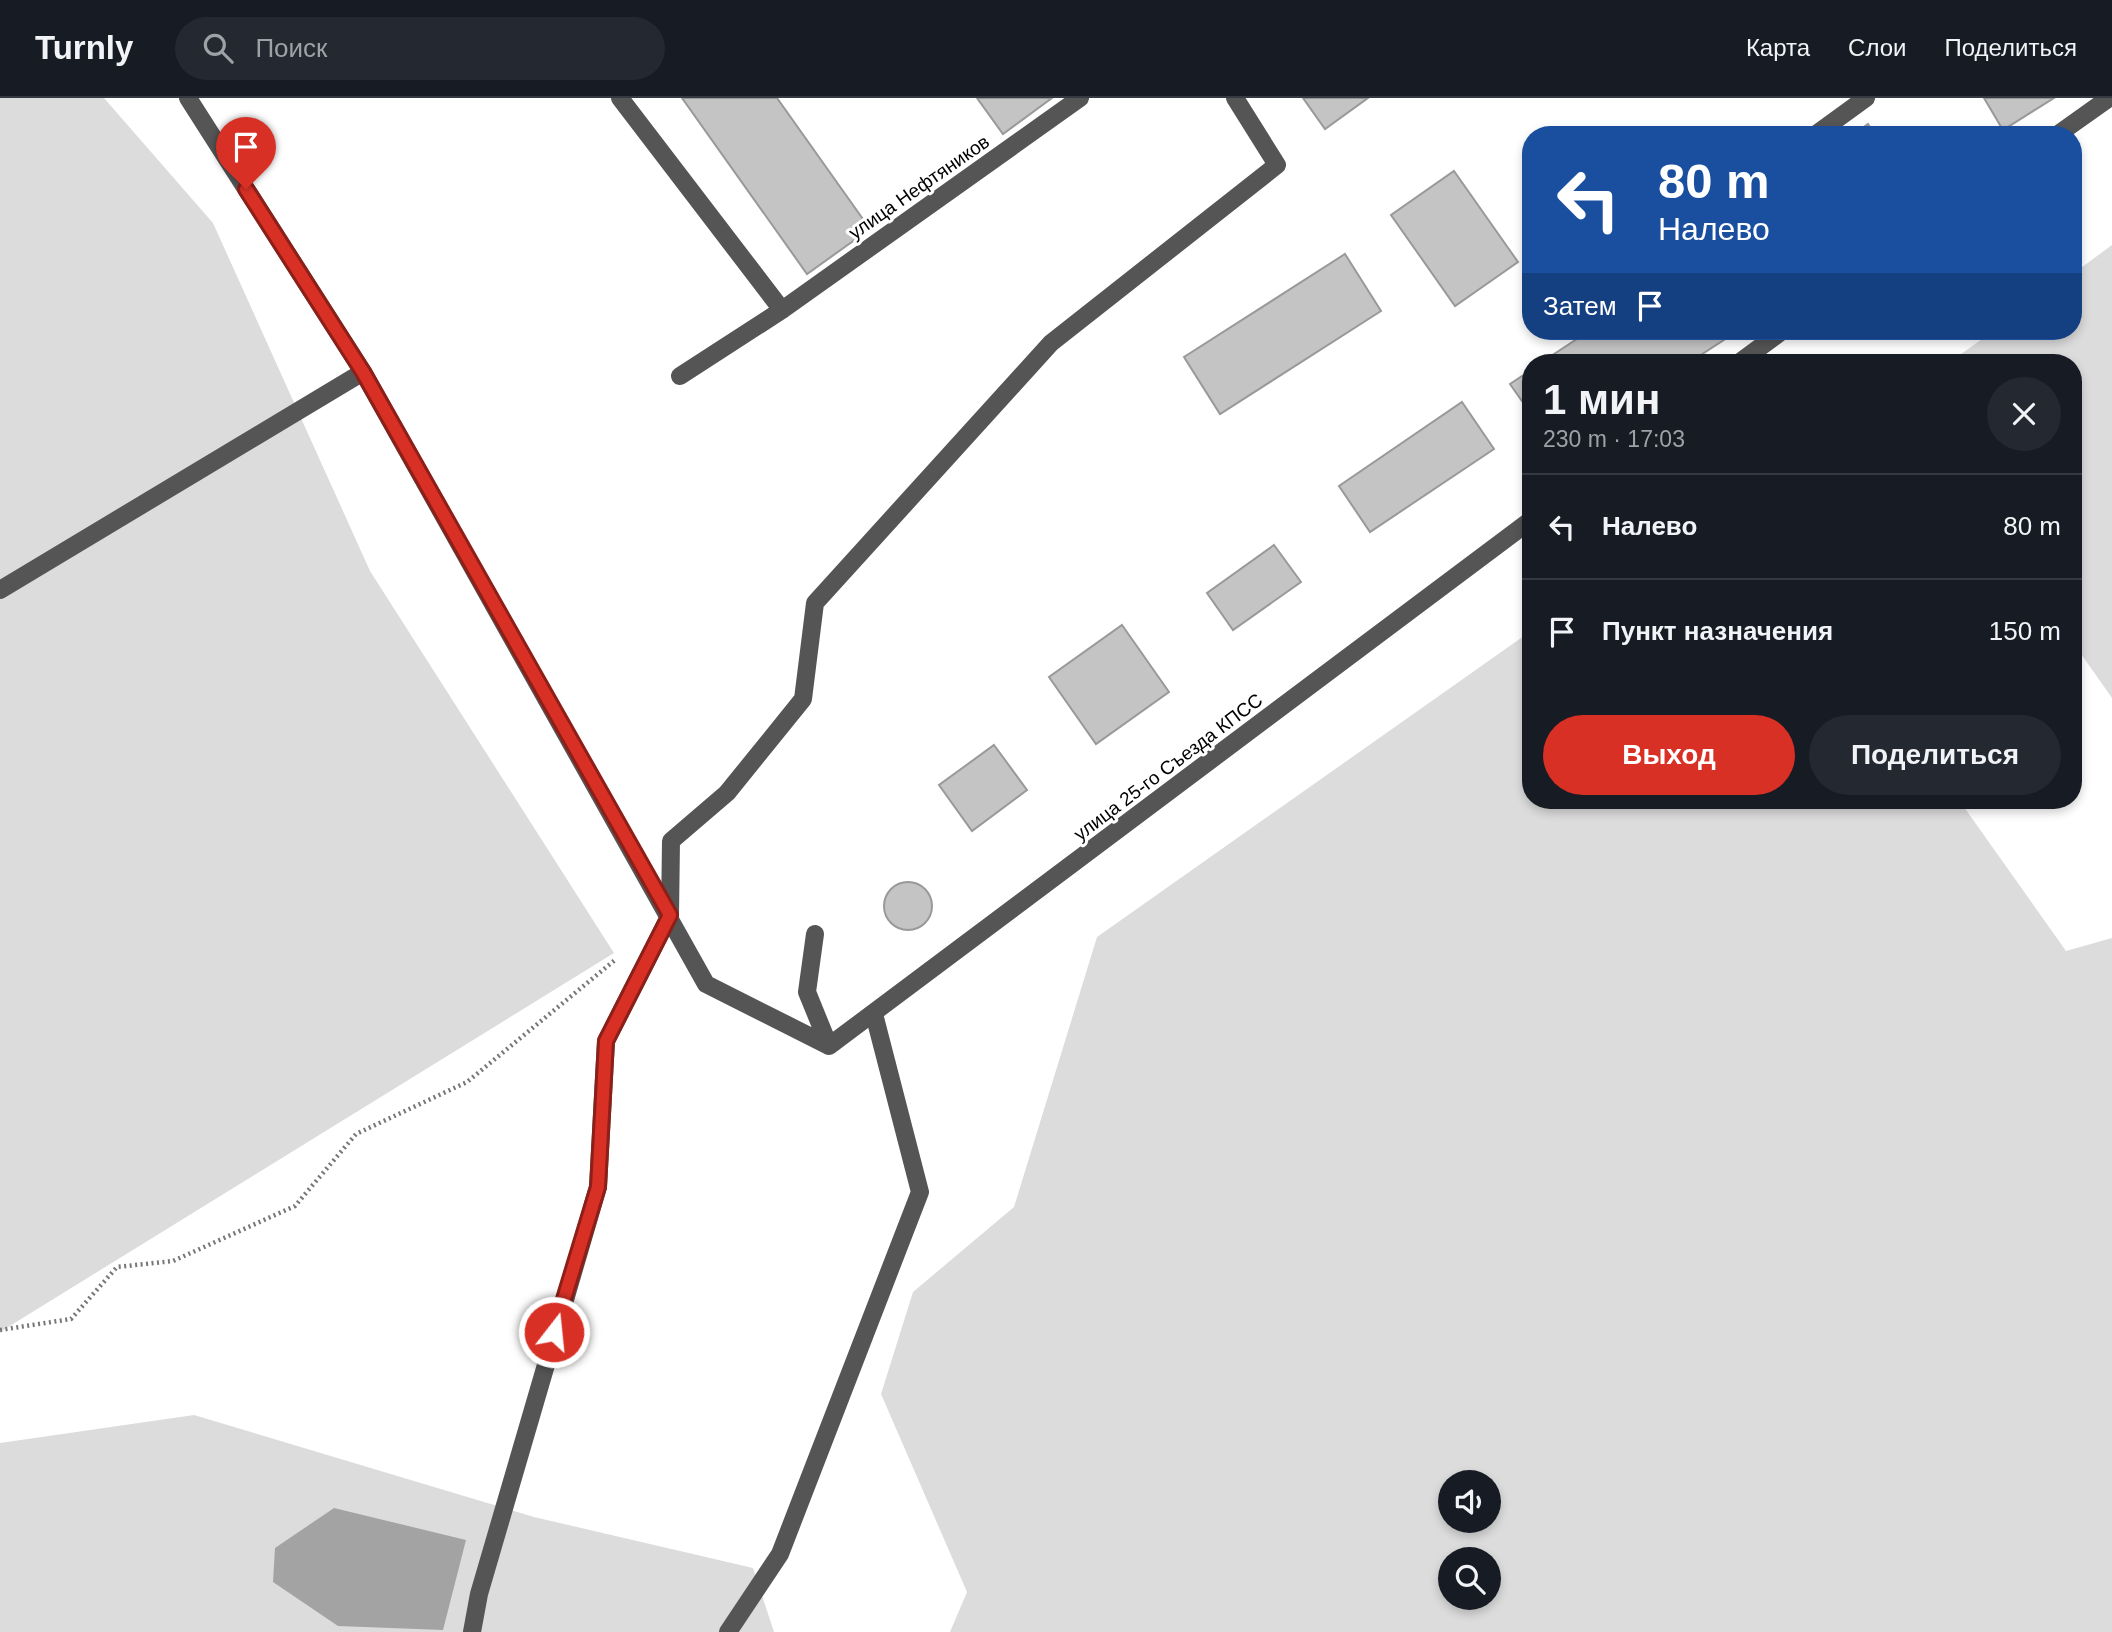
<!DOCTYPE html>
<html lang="ru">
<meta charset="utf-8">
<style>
body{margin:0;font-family:Arial,sans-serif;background:#242831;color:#f1f3f6;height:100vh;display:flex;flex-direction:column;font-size:26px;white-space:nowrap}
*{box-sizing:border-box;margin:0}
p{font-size:23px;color:#9ea1a6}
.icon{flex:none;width:38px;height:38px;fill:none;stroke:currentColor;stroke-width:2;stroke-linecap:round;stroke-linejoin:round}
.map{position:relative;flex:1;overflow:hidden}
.sheet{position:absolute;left:1522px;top:256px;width:560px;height:455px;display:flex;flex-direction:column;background:#171b24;border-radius:28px;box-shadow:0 4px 10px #0003}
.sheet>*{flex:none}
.guide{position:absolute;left:1522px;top:28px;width:560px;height:214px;border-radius:28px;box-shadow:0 4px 10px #0003;background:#1a4fa0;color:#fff;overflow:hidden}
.controls{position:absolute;left:1438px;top:1372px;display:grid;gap:14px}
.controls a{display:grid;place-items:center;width:63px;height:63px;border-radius:50%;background:#171b24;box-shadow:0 4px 10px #0003;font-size:35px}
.pin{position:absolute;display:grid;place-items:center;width:60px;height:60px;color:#fff;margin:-72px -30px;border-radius:50% 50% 50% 0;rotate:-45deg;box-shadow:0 0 7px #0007}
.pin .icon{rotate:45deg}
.me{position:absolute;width:77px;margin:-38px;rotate:16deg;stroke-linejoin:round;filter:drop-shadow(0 0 5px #0008)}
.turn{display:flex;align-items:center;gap:24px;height:147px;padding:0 21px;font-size:32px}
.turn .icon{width:91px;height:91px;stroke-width:2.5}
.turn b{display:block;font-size:49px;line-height:60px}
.then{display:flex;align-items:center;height:66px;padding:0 21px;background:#0003;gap:14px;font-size:26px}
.round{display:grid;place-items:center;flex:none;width:74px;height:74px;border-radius:37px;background:#242831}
.headline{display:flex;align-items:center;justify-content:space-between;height:119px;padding:0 21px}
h1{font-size:42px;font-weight:700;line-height:52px}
.button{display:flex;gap:14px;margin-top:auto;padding:14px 21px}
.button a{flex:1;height:80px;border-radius:42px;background:#d93025;color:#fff;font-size:28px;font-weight:700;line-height:80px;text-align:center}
.button a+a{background:#242831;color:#f1f3f6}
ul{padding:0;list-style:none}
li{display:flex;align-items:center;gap:21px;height:105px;padding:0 21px;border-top:2px solid #363941}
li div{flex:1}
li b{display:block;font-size:26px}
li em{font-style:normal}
header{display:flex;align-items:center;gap:42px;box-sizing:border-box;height:98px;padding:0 35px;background:#171b24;border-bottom:2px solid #363941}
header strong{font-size:33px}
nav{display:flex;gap:38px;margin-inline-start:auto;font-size:24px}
.search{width:490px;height:63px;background:#242831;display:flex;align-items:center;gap:18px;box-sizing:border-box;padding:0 24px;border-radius:38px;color:#9ea1a6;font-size:26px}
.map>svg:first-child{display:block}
.green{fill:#dcdcdc;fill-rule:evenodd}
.water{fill:#a3a3a3}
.building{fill:#c4c4c4;stroke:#999;stroke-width:2}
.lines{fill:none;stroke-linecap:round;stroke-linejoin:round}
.path{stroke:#777;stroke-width:4.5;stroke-dasharray:2 3.5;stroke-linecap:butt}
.minor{stroke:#555;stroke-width:18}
.route-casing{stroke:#8d1f18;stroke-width:18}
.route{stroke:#d93025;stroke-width:12}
.labels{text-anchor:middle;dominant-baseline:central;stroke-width:6;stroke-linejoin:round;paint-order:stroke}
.street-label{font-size:19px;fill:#000;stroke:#fff}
</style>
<header>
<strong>Turnly</strong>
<div class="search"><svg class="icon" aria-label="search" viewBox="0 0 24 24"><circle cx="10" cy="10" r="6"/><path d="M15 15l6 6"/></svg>Поиск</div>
<nav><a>Карта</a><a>Слои</a><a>Поделиться</a></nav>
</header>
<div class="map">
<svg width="2112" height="1534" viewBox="0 0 2112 1534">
<rect width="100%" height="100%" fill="#fff"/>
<path class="green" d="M0,0H104L213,125L370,473L614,855L0,1234Z
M2112,147V600L2074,546V264H1950L1993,233H2074V175Z
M1531,533V702H1959L2066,853L2112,840V1534H950L967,1494L881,1296L913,1194L1014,1109L1097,839ZM1451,1384H1489V1423H1451ZM1451,1461H1489V1500H1451Z
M194,1317L534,1419L753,1470L774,1534H0V1345Z"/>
<path class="water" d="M334,1410L466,1442L443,1532L338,1528L273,1484L275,1450Z"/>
<path class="building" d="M682,0H777L870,131L807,176Z
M977,0H1052L1003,36Z
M1303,0H1368L1325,31Z
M1984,0H2054L2003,32Z
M1868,26L1875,37H1853Z
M1454,73L1518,164L1455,208L1391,117Z
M1345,156L1381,213L1220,316L1184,259Z
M1589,233H1731L1733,236L1690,264H1542Z
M1531,272V316L1510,286Z
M1462,304L1494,351L1370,434L1339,388Z
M1274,447L1301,484L1233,532L1207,495Z
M1122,527L1169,594L1096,646L1049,579Z
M994,647L1027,692L972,733L939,687Z
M884 808a24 24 0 1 1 48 0a24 24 0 1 1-48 0Z"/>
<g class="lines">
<path class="path" d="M0,1232L71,1221L117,1169L173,1163L295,1108L356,1036L467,984L615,862"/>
<path class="minor" d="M188,0L363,274L706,886L829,948
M620,0L782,212
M1815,37L1866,0
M2057,37L2109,0
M1740,264L1782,233
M680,278L782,212L1080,0
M0,492L363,274
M815,836L807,894L829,948
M829,948L1531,422
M472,1534L479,1496L598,1089L606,943L670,817L671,743L727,695L803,601L815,505L1051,245L1277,67L1235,0
M728,1534L780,1456L920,1094L874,916"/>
</g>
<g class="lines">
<g class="route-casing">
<path id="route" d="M246,91L363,274L670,817L606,943L598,1089L554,1234"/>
</g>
<use href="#route" class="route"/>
</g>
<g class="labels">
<g class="street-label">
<text transform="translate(919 89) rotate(-35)">улица Нефтяников</text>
<text transform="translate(1168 669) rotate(-37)">улица 25-го Съезда КПСС</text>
</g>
</g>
</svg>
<div class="controls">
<a><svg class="icon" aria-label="sound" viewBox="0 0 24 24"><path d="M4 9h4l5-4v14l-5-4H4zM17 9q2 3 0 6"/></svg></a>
<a><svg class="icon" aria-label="search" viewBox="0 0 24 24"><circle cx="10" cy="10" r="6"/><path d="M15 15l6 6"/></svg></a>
</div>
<div class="pin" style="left:246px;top:91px;background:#d93025"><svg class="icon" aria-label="arrive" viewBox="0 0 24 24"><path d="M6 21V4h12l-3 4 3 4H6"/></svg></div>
<svg class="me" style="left:554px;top:1234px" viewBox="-20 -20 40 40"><circle r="17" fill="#d93025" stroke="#fff" stroke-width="3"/><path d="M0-11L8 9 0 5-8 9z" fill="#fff"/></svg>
<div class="guide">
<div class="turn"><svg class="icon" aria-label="left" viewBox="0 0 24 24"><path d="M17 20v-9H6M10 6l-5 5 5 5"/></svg><div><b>80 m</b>Налево</div></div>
<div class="then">Затем<svg class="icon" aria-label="arrive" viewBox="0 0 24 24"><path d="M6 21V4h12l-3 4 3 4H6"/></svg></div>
</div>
<section class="sheet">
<div class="headline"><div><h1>1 мин</h1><p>230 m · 17:03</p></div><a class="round"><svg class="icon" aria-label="close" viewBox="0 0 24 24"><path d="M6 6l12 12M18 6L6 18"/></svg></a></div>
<ul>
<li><svg class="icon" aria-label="left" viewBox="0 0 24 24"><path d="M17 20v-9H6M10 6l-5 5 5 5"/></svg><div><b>Налево</b></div><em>80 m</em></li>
<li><svg class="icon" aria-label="arrive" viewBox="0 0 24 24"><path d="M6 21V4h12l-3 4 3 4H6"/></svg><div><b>Пункт назначения</b></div><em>150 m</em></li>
</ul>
<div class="button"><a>Выход</a><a>Поделиться</a></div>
</section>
</div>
